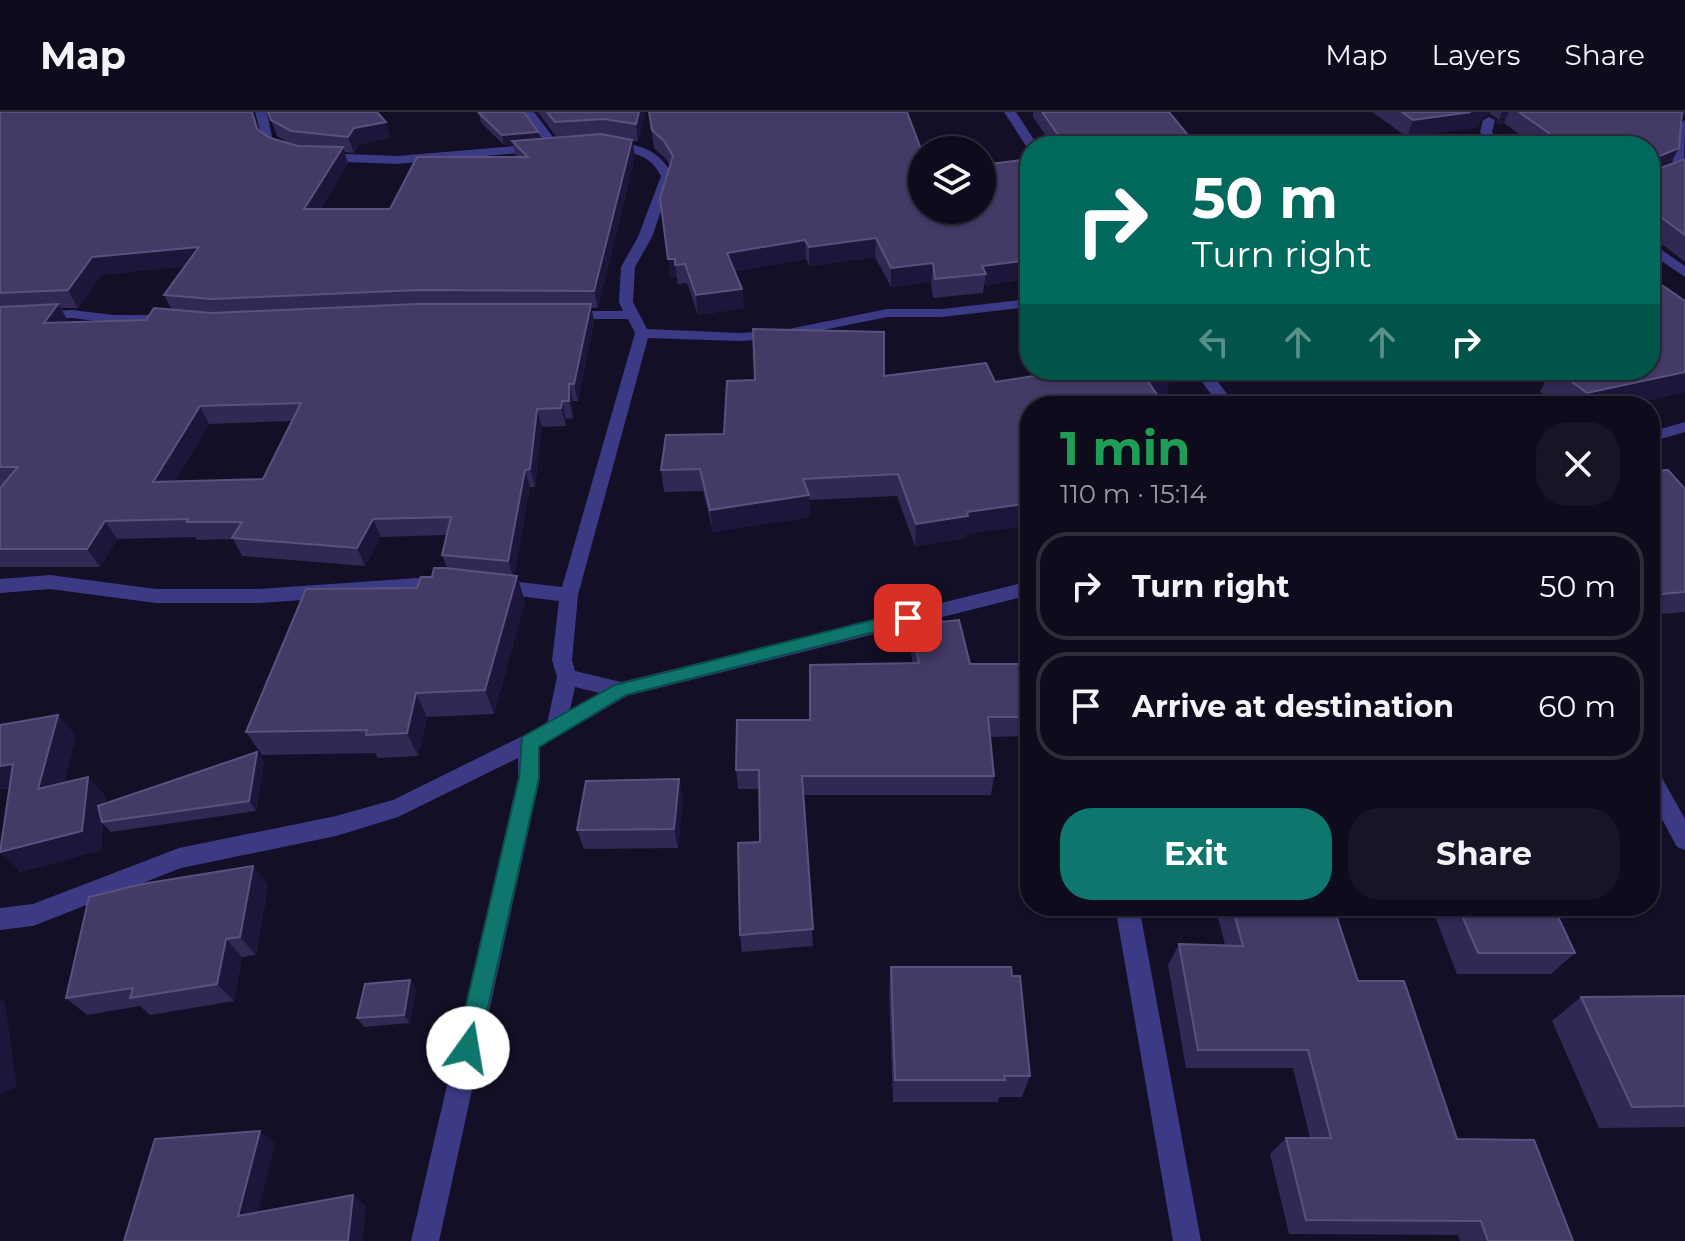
<!DOCTYPE html>
<meta charset="utf-8">
<style>
body{margin:0;font-family:Montserrat,sans-serif;background:#171425;color:#f1f3f6;height:100vh;display:flex;flex-direction:column;font-size:30px;white-space:nowrap}
*{box-sizing:border-box;margin:0}
p{font-size:26px;color:#9b9ba3}
.icon{flex:none;width:44px;height:44px;fill:none;stroke:currentColor;stroke-width:2;stroke-linecap:round;stroke-linejoin:round}
.map{position:relative;flex:1;overflow:hidden}
.drawer{position:absolute;left:1020px;top:284px;width:640px;height:520px;display:flex;flex-direction:column;background:#0e0b1c;border-radius:32px;box-shadow:0 2px 6px #0004,0 0 0 2px #2e2b3b}
.drawer>*{flex:none}
.guide{position:absolute;left:1020px;top:24px;width:640px;height:244px;border-radius:32px;box-shadow:0 2px 6px #0004,0 0 0 2px #2e2b3b;background:#00695c;color:#fff;overflow:hidden}
.controls{position:absolute;left:908px;top:24px;display:grid;gap:16px}
.controls a{display:grid;place-items:center;width:88px;height:88px;border-radius:50%;background:#0e0b1c;box-shadow:0 2px 6px #0004,0 0 0 2px #2e2b3b;font-size:40px}
.pin{position:absolute;display:grid;place-items:center;width:68px;height:68px;color:#fff;margin:-34px;border-radius:16px;box-shadow:0 4px 12px #0006}
.me{position:absolute;width:88px;margin:-44px;rotate:13deg;stroke-linejoin:round;filter:drop-shadow(0 0 6px #0008)}
.turn{display:flex;align-items:center;gap:28px;height:168px;padding:0 40px;font-size:36px}
.turn .icon{width:104px;height:104px;stroke-width:2.5}
.turn b{display:block;font-size:56px;line-height:68px}
.lanes{display:flex;align-items:center;height:76px;padding:0 40px;background:#0003;justify-content:center;gap:40px;direction:ltr}
.lanes .off{opacity:.35}
.round{display:grid;place-items:center;flex:none;width:84px;height:84px;border-radius:32px;background:#171425}
.overview{display:flex;align-items:center;justify-content:space-between;height:136px;padding:0 40px}
h1{font-size:48px;font-weight:700;line-height:60px;color:#1e9e55}
.button{display:flex;gap:16px;margin-top:auto;padding:16px 40px}
.button a{flex:1;height:92px;border-radius:32px;background:#0f766e;color:#fff;font-size:32px;font-weight:700;line-height:92px;text-align:center}
.button a+a{background:#171425;color:#f1f3f6}
ul{padding:0;list-style:none}
li{display:flex;align-items:center;gap:24px;height:108px;margin:0 16px 12px;padding:0 24px;border:4px solid #2e2b3b;border-radius:32px}
li div{flex:1}
li b{display:block;font-size:30px}
li em{font-style:normal}
header{display:flex;align-items:center;gap:48px;box-sizing:border-box;height:112px;padding:0 40px;background:#0e0b1c;border-bottom:2px solid #2e2b3b}
header strong{font-size:38px}
nav{display:flex;gap:44px;margin-inline-start:auto;font-size:28px}
.map>svg:first-child{display:block}
.lines{fill:none;stroke-linecap:round;stroke-linejoin:round}
.street{fill:#3d3a85;fill-rule:evenodd}
.wall{fill:#312854;fill-rule:evenodd}
.shaded-wall{fill:#1d163a}
.building{fill:#433a66;stroke:#5a527e;stroke-width:2;fill-rule:evenodd}
.route{fill:#0f766e;stroke:#0a4d48;stroke-width:2}
</style>
<header>
<strong>Map</strong>
<nav><a>Map</a><a>Layers</a><a>Share</a></nav>
</header>
<div class="map">
<svg width="1685" height="1129" viewBox="0 0 1685 1129">
<rect width="100%" height="100%" fill="#130f26"/>
<g class="lines">
<path class="street" d="M255,0H267L272,25L292,35V41H284L263,30Z
M522,0H534L559,33L557,36H549Z
M1004,0H1016L1038,34L1028,37Z
M1489,5L1495,8L1492,20L1501,34H1489L1480,20L1483,8Z
M1685,8L1684,58L1650,72V64L1672,56L1675,15Z
M606,30C636,31 659,36 673,64L652,125L635,155L633,190L647,217L739,221L779,219L887,197H942L1030,187V195L942,205H887L779,227L739,229L648,226L578,483L572,548L575,559L621,570L1030,469V483L627,584L540,635V666L439,1129H411L518,666V646L398,705L336,724L181,756L33,814L0,818V796L33,792L179,736L336,704L393,688L547,612L557,565L552,548L559,489L494,481L485,474L494,467L562,475L635,221L628,207H565L558,203L565,199H623L619,190L621,155L638,125L661,64C648,38 627,41 602,37V31ZM575,575L600,581L570,598Z
M538,32L542,33V39L397,52L319,49L313,45L319,41L397,44Z
M1650,130L1685,154V165L1650,141Z
M72,198L114,203H173L180,207L173,211H114L72,206L0,210V202Z
M1193,258H1209L1236,294H1220Z
M1685,310V320L1650,330V320Z
M50,463L156,477H259L446,464L455,471L446,478L259,491H156L50,477L0,481V467Z
M1650,656L1658,659L1685,707V738L1677,735L1650,685Z
M1115,794H1139L1201,1129H1173Z"/>
</g>
<path class="wall" d="M0,0H253L259,18L270,26L290,32L277,24L271,8L379,2L391,26L360,32L354,41L344,40L348,51L321,97H390L516,45L513,32L504,33L481,11L479,1L540,27L557,26L538,0H645L638,29H632L635,44L598,196H591L594,210L578,289H573V306L566,307V314L542,315L535,375H530L514,464L525,489L494,602L427,605L418,644L378,646L375,641L262,643L246,620L417,476L432,465L447,456L442,443L446,423L381,425L365,454L242,444L233,427L197,428L195,425L117,427L100,455H0V376L2,373H0ZM185,154L164,183L172,198L146,208L68,210V209L61,196H78L101,163ZM292,309L263,367L175,369L209,312Z
M649,0L922,98L1030,47V167L984,173L983,181L933,186L931,170L891,175L875,145L809,154L806,147L735,159L742,177L744,196L698,203L687,171L678,172L677,166H670V54L666,47L654,36Z
M1033,0H1169L1197,34H1053L1033,5Z
M1372,0H1685L1682,7L1670,53L1685,47V150L1650,123V34H1535L1504,11L1497,12L1498,7L1490,2L1482,5L1478,15L1407,25Z
M1685,189V280L1622,294H1558L1540,280L1551,258H1650Z
M884,264L995,270L1171,264L1165,286L1030,294V413L966,422V426L915,434L897,384L809,388L810,405L713,420L703,379L664,380L661,358L724,322Z
M1650,359L1685,377V500L1650,503Z
M911,513L970,552H1030V624L990,625L994,664L991,683H803L813,834L742,840L740,823L760,730L759,677H738L736,658L810,608L913,551L909,533Z
M76,623L64,671L88,665L106,685L105,691L257,640L264,650L256,699L111,720L103,712L101,738L20,760L9,676L0,677Z
M679,667L683,687L678,736L584,737L577,718Z
M253,754L268,773L256,843L242,845L234,889L150,903L140,894L87,903L66,886Z
M1215,794H1333L1358,869L1457,1027L1573,1129H1460L1458,1123L1289,1122L1270,1042L1286,1026H1310L1293,956H1186L1168,853L1179,832L1225,833Z
M1431,794H1553L1575,841L1551,862H1457Z
M891,855L1012,864L1030,964L1022,985H999L998,990H893L889,880Z
M410,868L416,877L410,911L364,915L357,906Z
M1685,884V1015L1599,1016L1552,909L1581,885Z"/>
<path class="shaded-wall" d="M639,0H645L638,29L636,12Z
M1471,0H1491L1490,2L1482,5L1478,15L1407,25L1413,8Z
M1502,0H1509L1504,11L1497,12Z
M386,10L391,26L360,32L354,41L348,25L354,16Z
M538,20L540,30L512,29L513,32L504,33L502,23Z
M632,28L635,44L598,196L594,179Z
M343,35L348,51L311,114L304,97Z
M1679,36L1669,54L1650,61L1657,45Z
M876,126L875,145L809,154V135Z
M805,128L806,147L729,160L727,141Z
M199,135L207,152L101,163L78,196L68,178L92,145Z
M668,147H675L677,166H670Z
M1030,148V167L984,173L986,162L982,154Z
M933,151L931,170L891,175V156Z
M742,177L744,196L698,203L696,183Z
M58,192L68,209L55,228L44,211Z
M591,192L594,210L578,289L574,272Z
M1685,251V280L1622,294H1579L1587,281Z
M1171,264L1165,286L1141,290L1147,268Z
M569,272L573,289V306L569,289Z
M562,289L566,307V314L561,296Z
M200,294L209,312L164,388L153,370Z
M537,297L542,315L535,375L530,357Z
M525,358L530,375L514,467L508,449Z
M809,383L810,405L713,420L710,398Z
M1030,391V413L966,422V426L915,434L916,412L967,400Z
M373,407L381,425L365,454L357,436Z
M105,409L117,427L100,455L87,437Z
M517,464L525,489L494,602L485,578Z
M416,581L427,605L418,644L407,621Z
M58,603L76,623L57,697L38,677Z
M257,640L264,650L256,699L249,689Z
M13,652L32,672L0,677V654Z
M88,665L106,685L104,710H102L103,712L101,738L20,760L0,741Z
M679,667L683,687L678,736L674,717Z
M253,754L268,773L256,843L240,825Z
M226,827L242,845L234,889L217,872Z
M410,868L416,877L410,911L404,903Z
M0,886L5,890L17,975L0,983Z
M260,1019L275,1031L255,1115L238,1104Z
M353,1083L366,1094L363,1129H348Z"/>
<path class="building" d="M0,0H252L257,17L270,26L298,34L343,35L304,97H390L417,45H528L512,29L601,22L632,28L594,179L417,178L212,187L164,183L199,135L92,145L68,178L0,181Z
M268,0H377L386,10L354,16L348,25L291,19L271,8Z
M484,0H524L538,20L502,23L479,1Z
M547,0H639L636,12L604,7L555,10Z
M649,0H907L922,40V98H982V53L1030,47V148L982,154L986,162L935,167L933,151L891,156L876,126L809,135L805,128L727,141L742,177L696,183L685,152L675,153V147H668L660,86L673,44L664,29L652,18Z
M1042,0H1169L1197,34H1066Z
M1402,0H1471L1413,8Z
M1519,0H1682L1679,36L1657,45L1658,57L1685,47V123L1650,97V34H1567Z
M1650,165L1685,189V260L1587,281L1556,258H1650Z
M58,192L44,211L146,208L154,196L212,201L417,192H591L574,272H569V289H562L561,296L537,297L530,357L525,358L508,449L442,443L451,405L373,407L357,436L232,426L242,410H187L188,407L105,409L87,437H0V376L18,355H0V195ZM301,291L263,367L153,370L200,294Z
M753,217L884,220V264L986,251L995,270L1072,258H1166L1171,264L1147,268L1165,294H1030V391L967,400L968,404L916,412L898,362L803,367L809,383L710,398L700,357L661,358L666,323L724,322L727,269L755,268Z
M1668,358L1685,377V480L1650,483V359Z
M434,456H445L517,464L485,578L416,581L407,621L366,623L367,618L246,620L306,477L417,476L421,465H432Z
M959,508L970,552H1030V605H988L994,664H802L813,817L740,823L738,731L760,730L759,658H736L737,608H810V553L919,551L911,513Z
M58,603L38,677L88,665L82,719L0,740L13,652L0,654V613Z
M257,640L249,689L102,710L98,694Z
M679,667L674,717L577,718L586,669Z
M253,754L240,825L226,827L217,872L130,886L133,876L66,886L89,785L142,772Z
M1232,794H1333L1358,869H1404L1457,1027L1534,1028L1573,1129H1488L1481,1109L1306,1108L1286,1026H1331L1308,938H1198L1179,832L1243,834Z
M1458,794H1553L1575,841H1478Z
M891,855H1011L1012,864H1020L1030,964H1004L1005,968H895Z
M410,868L404,903L357,906L365,872Z
M1685,884V994L1632,995L1581,885Z
M260,1019L238,1104L353,1083L348,1129H124L155,1027Z"/>
<path class="route" d="M908,499L916,506L914,510L626,583L539,635V666L479,936L476,944L468,947L459,944L456,936L519,666L522,625L615,573Z"/>
</svg>
<div class="controls">
<a><svg class="icon" aria-label="layers" viewBox="0 0 24 24"><path d="M12 4l9 5-9 5-9-5zM3 14l9 5 9-5"/></svg></a>
</div>
<div class="pin" style="left:908px;top:506px;background:#d93025"><svg class="icon" aria-label="arrive" viewBox="0 0 24 24"><path d="M6 21V4h12l-3 4 3 4H6"/></svg></div>
<svg class="me" style="left:468px;top:936px" viewBox="-20 -20 40 40"><circle r="19" fill="#fff"/><path d="M0-13L10 11 0 6-10 11z" fill="#0f766e"/></svg>
<div class="guide">
<div class="turn"><svg class="icon" aria-label="right" viewBox="0 0 24 24"><path d="M7 20v-9h11M14 6l5 5-5 5"/></svg><div><b>50 m</b>Turn right</div></div>
<div class="lanes"><svg class="icon off" aria-label="left" viewBox="0 0 24 24"><path d="M17 20v-9H6M10 6l-5 5 5 5"/></svg><svg class="icon off" aria-label="ahead" viewBox="0 0 24 24"><path d="M12 20V5M6 11l6-6 6 6"/></svg><svg class="icon off" aria-label="ahead" viewBox="0 0 24 24"><path d="M12 20V5M6 11l6-6 6 6"/></svg><svg class="icon" aria-label="right" viewBox="0 0 24 24"><path d="M7 20v-9h11M14 6l5 5-5 5"/></svg></div>
</div>
<section class="drawer">
<div class="overview"><div><h1>1 min</h1><p>110 m · 15:14</p></div><a class="round"><svg class="icon" aria-label="close" viewBox="0 0 24 24"><path d="M6 6l12 12M18 6L6 18"/></svg></a></div>
<ul>
<li><svg class="icon" aria-label="right" viewBox="0 0 24 24"><path d="M7 20v-9h11M14 6l5 5-5 5"/></svg><div><b>Turn right</b></div><em>50 m</em></li>
<li><svg class="icon" aria-label="arrive" viewBox="0 0 24 24"><path d="M6 21V4h12l-3 4 3 4H6"/></svg><div><b>Arrive at destination</b></div><em>60 m</em></li>
</ul>
<div class="button"><a>Exit</a><a>Share</a></div>
</section>
</div>
